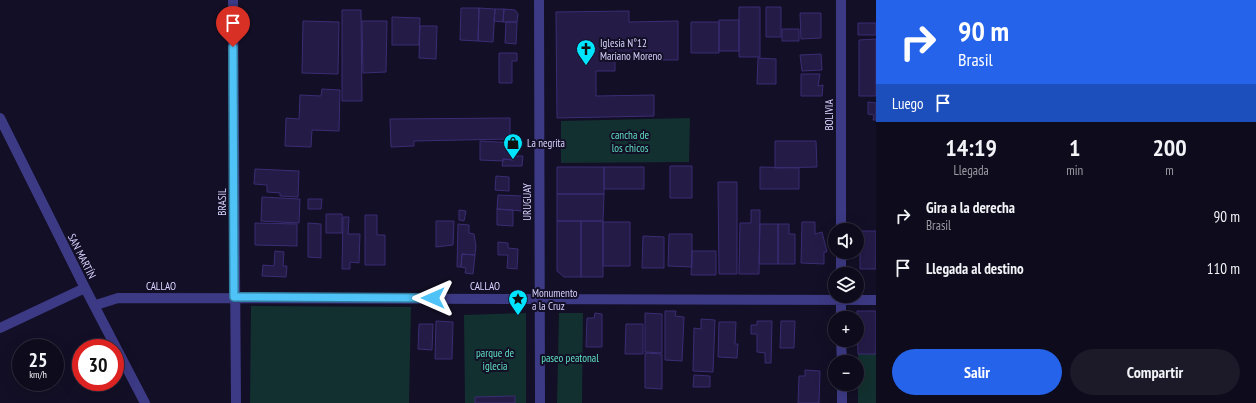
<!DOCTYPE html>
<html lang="es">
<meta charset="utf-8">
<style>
body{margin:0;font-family:"PT Sans Narrow",sans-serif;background:#1c1929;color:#f1f3f6;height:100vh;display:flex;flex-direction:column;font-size:15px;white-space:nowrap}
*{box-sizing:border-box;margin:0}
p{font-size:13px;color:#9b9ba3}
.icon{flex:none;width:22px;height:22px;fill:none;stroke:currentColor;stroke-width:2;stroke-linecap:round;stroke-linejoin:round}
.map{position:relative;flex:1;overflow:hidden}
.details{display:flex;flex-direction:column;background:#0e0b1c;width:380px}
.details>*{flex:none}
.banner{background:#2563eb;color:#fff;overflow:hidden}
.tools{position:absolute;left:828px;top:223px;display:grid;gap:8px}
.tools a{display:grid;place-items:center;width:36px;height:36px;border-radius:50%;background:#0e0b1c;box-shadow:0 4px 16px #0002,0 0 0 1px #2e2b3b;font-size:20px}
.speed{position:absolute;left:12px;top:339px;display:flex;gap:8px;font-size:20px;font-weight:700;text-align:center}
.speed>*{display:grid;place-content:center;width:52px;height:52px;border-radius:50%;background:#0e0b1c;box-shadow:0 4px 16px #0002,0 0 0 1px #2e2b3b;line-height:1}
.speed small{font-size:10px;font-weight:400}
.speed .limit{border:6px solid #d22;background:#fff;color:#111}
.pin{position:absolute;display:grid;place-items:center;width:34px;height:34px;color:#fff;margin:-41px -17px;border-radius:50% 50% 50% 0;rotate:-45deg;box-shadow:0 0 4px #0007}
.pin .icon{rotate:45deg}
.me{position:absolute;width:44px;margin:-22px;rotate:270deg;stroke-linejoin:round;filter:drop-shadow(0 0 3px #0008)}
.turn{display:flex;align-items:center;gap:14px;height:84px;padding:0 16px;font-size:18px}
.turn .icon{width:52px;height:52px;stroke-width:2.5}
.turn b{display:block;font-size:28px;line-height:34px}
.then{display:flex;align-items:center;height:38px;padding:0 16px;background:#0003;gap:8px;font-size:15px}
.eta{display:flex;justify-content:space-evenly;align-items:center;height:68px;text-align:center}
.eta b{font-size:24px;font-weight:800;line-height:28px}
.button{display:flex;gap:8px;margin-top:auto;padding:8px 16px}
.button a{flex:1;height:46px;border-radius:24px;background:#2563eb;color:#fff;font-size:16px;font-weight:800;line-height:46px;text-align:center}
.button a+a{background:#1c1929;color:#f1f3f6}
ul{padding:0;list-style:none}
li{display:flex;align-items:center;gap:12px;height:52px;padding:0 16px}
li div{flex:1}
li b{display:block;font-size:15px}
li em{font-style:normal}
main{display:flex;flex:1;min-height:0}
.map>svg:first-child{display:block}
.green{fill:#12302f}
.building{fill:#241b47;stroke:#3b2d73}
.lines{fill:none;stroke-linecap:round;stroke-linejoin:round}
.minor{stroke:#3d3a85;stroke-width:10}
.route-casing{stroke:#337fa1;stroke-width:10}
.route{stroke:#4fc3f7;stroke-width:7}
.labels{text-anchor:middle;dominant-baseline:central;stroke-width:4;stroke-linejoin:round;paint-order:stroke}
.poi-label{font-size:11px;fill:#d9d4ff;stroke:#130f26;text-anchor:start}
.street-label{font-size:11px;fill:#d9d4ff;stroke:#130f26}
.park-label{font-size:11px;fill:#5fe0c0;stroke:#130f26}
</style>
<main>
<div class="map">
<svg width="876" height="403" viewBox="0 0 876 403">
<rect width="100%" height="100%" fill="#130f26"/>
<path class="green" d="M690,118L689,162L561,163V121Z
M251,306L411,307L409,403H250Z
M526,313V403H465L464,315Z
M559,313H583L582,403H557Z
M858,354H876V403H858Z"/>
<path class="building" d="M739,7H760V57H739Z
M766,7H781V37H766Z
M461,8H479L478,41L460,40Z
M479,8L495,9L493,42L478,41Z
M495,9H504L503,22L494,21Z
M504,9L515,10L518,14L517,22H503Z
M342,10H361L362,101H342Z
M629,11V22L678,21V60H615V71H596V96L654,95V116L557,118L556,12Z
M800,13H821V38L801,39Z
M392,17L420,18L419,45H392Z
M719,20H739V51H719Z
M303,21L339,22L338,74L302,73Z
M362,21H387L386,72L363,73Z
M506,22H517L516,44L505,43Z
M691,22H719V53H691Z
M858,23H876V35H858Z
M420,26H437L436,59L419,58Z
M782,29H799V41H782Z
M876,39V96H859V40Z
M499,53H517V61H512V83H499Z
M821,54L822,70L802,71L800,55Z
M758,58L776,59V84H757Z
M801,74H820L818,86L823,85L822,96H801Z
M322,89L340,90L339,131L312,130L311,147L285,146L286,118L299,119L300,95L321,96Z
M868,102L876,103V120H873L874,115L868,114Z
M510,118V139L414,141V146L391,147L390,119Z
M480,141L514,143L513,160L503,159V161L480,160Z
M775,141H816L817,167L775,168Z
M513,156H523L522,166H502L503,159L513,160Z
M670,166H692V198H670Z
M557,167H604V194H557Z
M604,167H644V189H604Z
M760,167L799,168V189H760Z
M255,169L299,171L298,197L280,196V193L267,192V185L254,184Z
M496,176L509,177V191L495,190Z
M718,182H737V274H719Z
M557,194H604L603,221H557Z
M498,195L522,196V211L497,209Z
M262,197L300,199L299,223L261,221Z
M308,199H322L321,209H308Z
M497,209L513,210V226L497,225Z
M459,210L466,211L464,221L459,220Z
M751,210H760L759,274H739L740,223H751Z
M326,214H342V233H326Z
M365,215H377V235H385V265H365Z
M343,217H349L348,234H360L359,263L350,262V269H342Z
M436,221H454L453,245L436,247Z
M557,221H581V277H564L557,271Z
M581,221H603V277H581Z
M603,222H630V266H603Z
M802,222H815V234L822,232L827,252H824V264L801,263Z
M255,223L297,224V246L255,245Z
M308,223L321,224V258L308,257Z
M458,224L469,225V233L474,234L476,246L475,255L462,254L461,267H457Z
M760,224H778V264H759Z
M778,224H789V234H795V264H778Z
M860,231H876V269H860Z
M669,234H692V267L668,266Z
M643,236L664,237V268H642Z
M498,242L508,243V248L518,249L517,269L507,268L508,255H498Z
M275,251L284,252L283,266H287L286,277L262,276L263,265L274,266Z
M692,251H716V275H691Z
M462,254L475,255L473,274L465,273L466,268L461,267Z
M665,311H676L675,316L684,317L682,361L665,360Z
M857,311H876V354H858Z
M595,313L602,314V347H586L587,318H594Z
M645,313L662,314V353L645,352Z
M701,319L715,320L713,372L693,371L694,328L701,329Z
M436,321L453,322L452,359H435Z
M757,321H772L771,363H765V353L757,352V334H751V325H757Z
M781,321H795L794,348H780Z
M719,322H736L735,344H738L737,358L718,357Z
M419,324H433L432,350L418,349Z
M626,324H643V354H625Z
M645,353L662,354V389L645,388Z
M805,370L820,371L819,403H798L799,376H805Z
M694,375L710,376V387H693Z
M515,396V403H475V397Z"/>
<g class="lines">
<path class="minor" d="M233,0L236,403
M539,0L540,403
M841,0V230
M0,118L85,288L145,403
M841,252V274
M841,296V318
M96,305L118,298L876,300
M0,328L85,288
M841,340L842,362
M842,384V403"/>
</g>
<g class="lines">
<g class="route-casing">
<path id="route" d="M233,47L234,297L433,298"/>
</g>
<use href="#route" class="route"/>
</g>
<defs>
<g id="church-pin" transform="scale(1)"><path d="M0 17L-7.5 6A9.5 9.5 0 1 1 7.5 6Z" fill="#00e5ff" stroke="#130f26"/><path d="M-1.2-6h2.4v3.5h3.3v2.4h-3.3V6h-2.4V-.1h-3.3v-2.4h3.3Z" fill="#111"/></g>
<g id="shop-pin" transform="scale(1)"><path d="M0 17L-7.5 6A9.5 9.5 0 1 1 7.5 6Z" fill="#00e5ff" stroke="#130f26"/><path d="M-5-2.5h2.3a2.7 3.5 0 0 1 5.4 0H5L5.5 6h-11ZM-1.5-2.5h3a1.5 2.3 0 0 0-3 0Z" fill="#111"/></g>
<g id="sight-pin" transform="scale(1)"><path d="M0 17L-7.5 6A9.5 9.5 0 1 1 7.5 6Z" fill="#00e5ff" stroke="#130f26"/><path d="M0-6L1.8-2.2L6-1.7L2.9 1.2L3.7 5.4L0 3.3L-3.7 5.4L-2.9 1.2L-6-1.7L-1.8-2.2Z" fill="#111"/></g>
</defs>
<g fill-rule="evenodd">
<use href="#church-pin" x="586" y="49"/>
<use href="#shop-pin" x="513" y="143"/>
<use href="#sight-pin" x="518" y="299"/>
</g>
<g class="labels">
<g class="poi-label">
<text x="600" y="43">Iglesia N°12<tspan x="600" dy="13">Mariano Moreno</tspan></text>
<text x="527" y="143">La negrita</text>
<text x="532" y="293">Monumento<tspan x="532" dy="13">a la Cruz</tspan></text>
</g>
<g class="street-label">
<text transform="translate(829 115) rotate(-90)">BOLIVIA</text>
<text transform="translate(222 202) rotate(-90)">BRASIL</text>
<text transform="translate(527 202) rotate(-90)">URUGUAY</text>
<text transform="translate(82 256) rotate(63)">SAN MARTÍN</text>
<text x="161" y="286">CALLAO</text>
<text x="485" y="286">CALLAO</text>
</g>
<g class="park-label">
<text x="630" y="135">cancha de<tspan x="630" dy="13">los chicos</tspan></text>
<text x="495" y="353">parque de<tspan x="495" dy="13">iglecia</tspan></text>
<text x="570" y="358">paseo peatonal</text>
</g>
</g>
</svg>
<div class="tools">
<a><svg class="icon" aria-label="sound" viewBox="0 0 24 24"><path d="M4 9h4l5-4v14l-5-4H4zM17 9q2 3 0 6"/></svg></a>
<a><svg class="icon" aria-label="layers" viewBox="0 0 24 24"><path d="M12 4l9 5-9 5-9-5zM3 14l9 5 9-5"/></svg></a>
<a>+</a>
<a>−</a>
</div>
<div class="speed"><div>25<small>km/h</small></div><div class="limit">30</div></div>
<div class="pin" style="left:233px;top:47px;background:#d93025"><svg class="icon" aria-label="arrive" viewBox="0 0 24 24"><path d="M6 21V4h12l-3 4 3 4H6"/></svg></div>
<svg class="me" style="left:433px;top:298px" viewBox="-20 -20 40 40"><path d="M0-17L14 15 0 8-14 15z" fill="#4fc3f7" stroke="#fff" stroke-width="4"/></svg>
</div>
<section class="details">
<div class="banner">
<div class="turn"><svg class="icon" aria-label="right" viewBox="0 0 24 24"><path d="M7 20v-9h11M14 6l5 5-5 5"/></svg><div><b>90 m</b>Brasil</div></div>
<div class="then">Luego<svg class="icon" aria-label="arrive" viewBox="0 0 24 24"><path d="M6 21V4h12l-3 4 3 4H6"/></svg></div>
</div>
<div class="eta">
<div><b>14:19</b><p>Llegada</p></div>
<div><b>1</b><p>min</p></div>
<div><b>200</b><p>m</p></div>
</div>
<ul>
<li><svg class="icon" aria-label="right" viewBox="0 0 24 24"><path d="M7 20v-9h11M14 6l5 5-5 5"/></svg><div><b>Gira a la derecha</b><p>Brasil</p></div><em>90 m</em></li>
<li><svg class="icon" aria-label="arrive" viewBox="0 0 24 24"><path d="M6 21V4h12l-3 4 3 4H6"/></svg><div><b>Llegada al destino</b></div><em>110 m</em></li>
</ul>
<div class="button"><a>Salir</a><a>Compartir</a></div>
</section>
</main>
